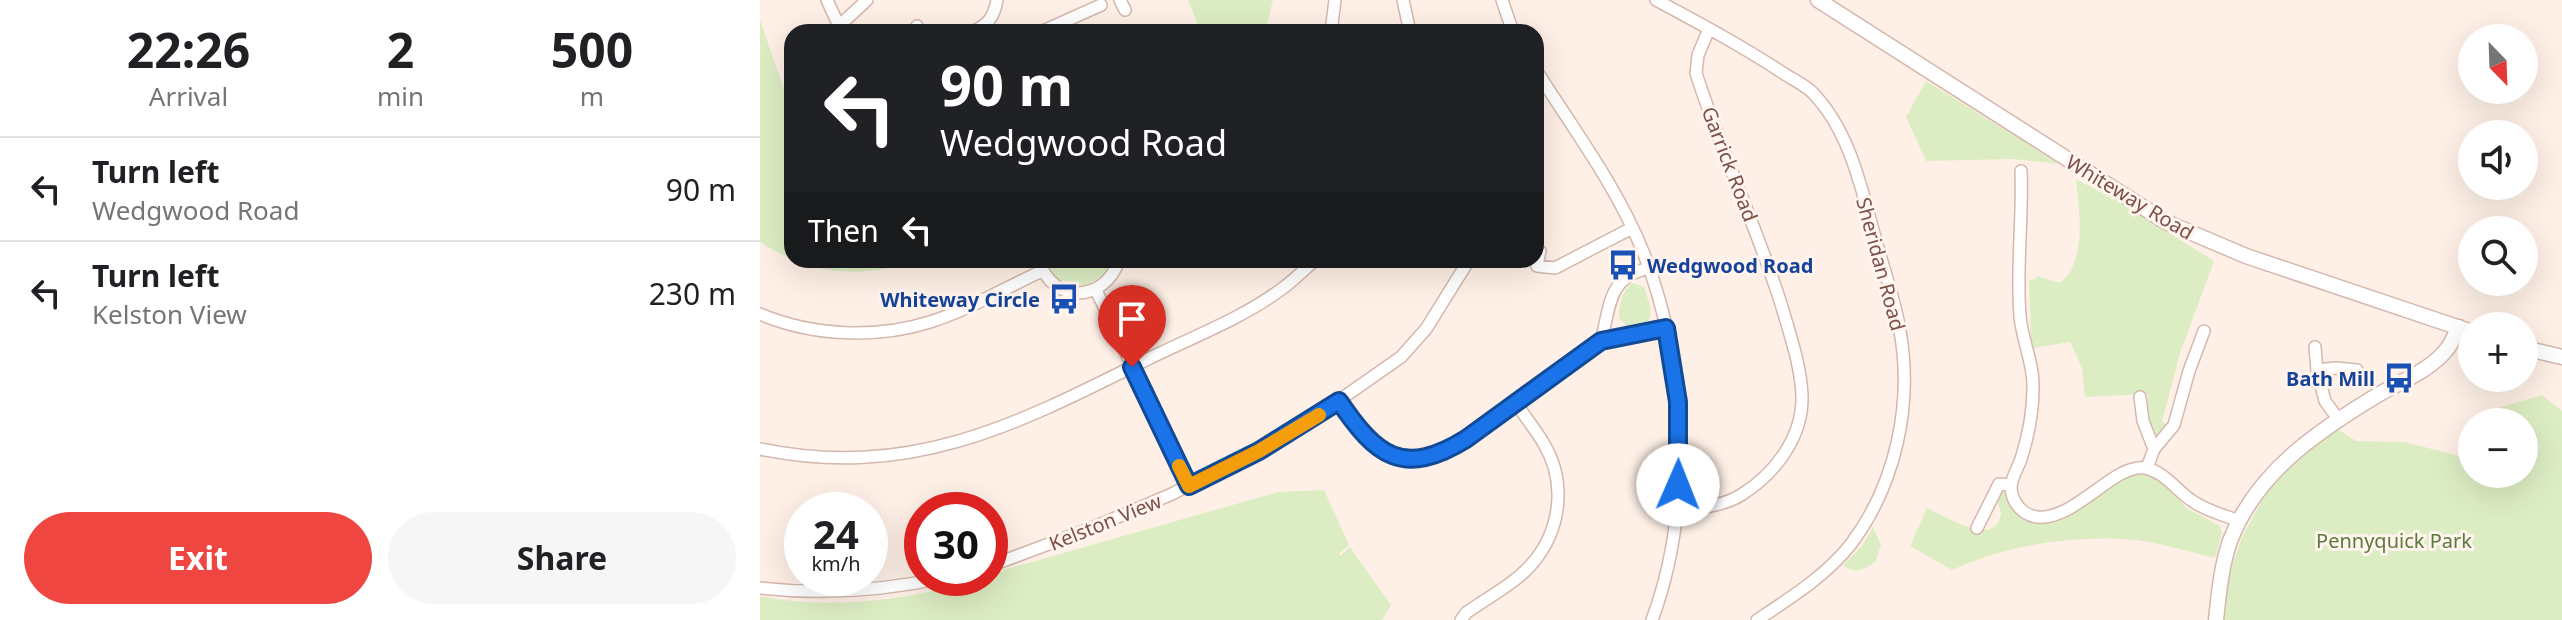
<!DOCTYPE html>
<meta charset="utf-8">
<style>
body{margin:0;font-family:"Noto Sans",sans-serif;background:#f6f6f6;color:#202124;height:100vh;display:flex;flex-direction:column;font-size:30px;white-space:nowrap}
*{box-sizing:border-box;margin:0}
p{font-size:26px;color:#757577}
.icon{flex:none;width:44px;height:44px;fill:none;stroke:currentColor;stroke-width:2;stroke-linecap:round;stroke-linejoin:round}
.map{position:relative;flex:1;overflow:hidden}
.details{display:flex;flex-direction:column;background:#fff;width:760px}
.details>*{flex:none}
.hud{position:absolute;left:24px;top:24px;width:760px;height:244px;border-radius:24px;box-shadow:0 8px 32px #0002;background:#202124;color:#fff;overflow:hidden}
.needle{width:52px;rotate:157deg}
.controls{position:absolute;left:1698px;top:24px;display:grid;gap:16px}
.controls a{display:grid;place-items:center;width:80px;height:80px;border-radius:50%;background:#fff;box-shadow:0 8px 32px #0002;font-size:40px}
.speed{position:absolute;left:24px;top:492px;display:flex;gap:16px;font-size:40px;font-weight:700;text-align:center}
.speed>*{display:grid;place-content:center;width:104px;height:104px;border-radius:50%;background:#fff;box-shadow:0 8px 32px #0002;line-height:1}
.speed small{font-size:20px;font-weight:400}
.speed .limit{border:12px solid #d22;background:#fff;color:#111}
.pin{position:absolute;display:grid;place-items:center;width:68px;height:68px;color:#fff;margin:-82px -34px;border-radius:50% 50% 50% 0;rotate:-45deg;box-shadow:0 0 8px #0007}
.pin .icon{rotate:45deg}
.me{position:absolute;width:88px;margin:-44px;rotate:1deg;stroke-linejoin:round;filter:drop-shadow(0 0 6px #0008)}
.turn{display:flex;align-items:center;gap:28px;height:168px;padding:0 24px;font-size:36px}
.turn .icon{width:104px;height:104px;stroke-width:2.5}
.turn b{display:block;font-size:56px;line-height:68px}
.then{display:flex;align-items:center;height:76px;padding:0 24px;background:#0003;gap:16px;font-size:30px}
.eta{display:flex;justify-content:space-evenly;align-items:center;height:136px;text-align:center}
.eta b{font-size:48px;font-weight:700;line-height:56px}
.button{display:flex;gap:16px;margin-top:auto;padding:16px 24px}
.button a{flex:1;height:92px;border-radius:48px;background:#f04642;color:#fff;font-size:32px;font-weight:700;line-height:92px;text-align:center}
.button a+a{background:#f6f6f6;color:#202124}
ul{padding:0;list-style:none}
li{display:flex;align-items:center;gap:24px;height:104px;padding:0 24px;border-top:2px solid #e0e0e0}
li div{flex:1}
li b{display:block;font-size:30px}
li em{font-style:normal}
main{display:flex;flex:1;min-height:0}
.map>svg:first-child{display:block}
.green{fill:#ddedc3}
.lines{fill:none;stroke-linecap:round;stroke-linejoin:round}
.minor-casing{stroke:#d4b7ad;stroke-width:14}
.tertiary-casing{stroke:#d4b7ad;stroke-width:17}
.minor{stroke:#fff;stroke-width:11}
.tertiary{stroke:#fff;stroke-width:14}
.route-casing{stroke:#114b97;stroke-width:20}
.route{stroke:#1a73e8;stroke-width:14}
.slow{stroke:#f59e0b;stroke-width:14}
.labels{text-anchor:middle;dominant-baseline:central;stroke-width:6;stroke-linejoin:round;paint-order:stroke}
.street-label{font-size:20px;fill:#7a5048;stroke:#fff5ee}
.transit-label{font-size:20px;font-weight:bold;fill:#164399;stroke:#fff5ee;text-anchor:end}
.park-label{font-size:20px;fill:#5b7a3c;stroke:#fff5ee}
</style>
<main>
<section class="details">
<div class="eta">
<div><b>22:26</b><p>Arrival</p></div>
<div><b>2</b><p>min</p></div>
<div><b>500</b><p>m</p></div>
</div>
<ul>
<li><svg class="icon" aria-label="left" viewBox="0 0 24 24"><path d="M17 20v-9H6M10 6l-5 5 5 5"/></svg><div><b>Turn left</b><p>Wedgwood Road</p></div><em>90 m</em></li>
<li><svg class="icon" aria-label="left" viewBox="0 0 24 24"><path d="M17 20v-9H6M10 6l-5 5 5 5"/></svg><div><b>Turn left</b><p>Kelston View</p></div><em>230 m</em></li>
</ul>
<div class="button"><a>Exit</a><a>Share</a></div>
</section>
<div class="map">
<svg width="1802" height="620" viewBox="0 0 1802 620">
<rect width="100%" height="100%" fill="#fef0e6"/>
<path class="green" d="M428,0H513L505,32H441Z
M0,20L32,112V260H158C101,280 50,275 0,242Z
M1166,81L1300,164L1253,159L1166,161L1146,117Z
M1316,179L1363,204L1454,261L1420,353L1402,422L1407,424L1398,434H1394L1388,417V394L1325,397L1322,368L1310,342L1274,348L1271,338L1269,280L1276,279L1277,276L1300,283C1328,259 1319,211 1316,179Z
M287,260H351L345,274L325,286L294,278Z
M873,283L884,287C891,309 899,326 868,327L859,318C859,306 862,289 873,283Z
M1782,395L1802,411V620H1463L1468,577L1481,539L1502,500L1521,473L1576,428L1596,441L1644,442L1712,459V474H1764V422H1737L1741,407Z
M1384,471L1404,479L1425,507L1460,526L1462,533L1455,558C1429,552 1402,543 1375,540C1316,534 1246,545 1192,570L1150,546L1167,508C1183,515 1224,541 1237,524C1239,521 1241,518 1241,513C1239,502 1233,500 1244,491L1260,518L1272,523L1294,520L1330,503L1367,475Z
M564,490L589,545L579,554L580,556L590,547L631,605L622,620H0V596C70,610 150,601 218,578H230V574L518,492Z
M1113,527L1121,545L1116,561C1107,569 1094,575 1083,565L1102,546Z"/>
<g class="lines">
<g class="minor-casing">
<path id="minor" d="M67,0L79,26
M360,0L365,10
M643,0L650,32
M742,0L753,32
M896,0C939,23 982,46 1023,73C1032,79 1045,85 1053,93C1090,132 1101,187 1115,237C1123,268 1135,299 1140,331C1153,404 1136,484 1091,544C1067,575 1029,599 997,620
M157,26L160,32
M81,32L79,26L107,0
M212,32C228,25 234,17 237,0
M281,32L341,5
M571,32L575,0
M776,70C814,130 858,188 884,254C927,364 933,510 892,620
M1261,171C1263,219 1256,268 1260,316C1262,340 1274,364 1273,388C1273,412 1268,437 1261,459C1258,468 1251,478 1251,488C1252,502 1262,515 1277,517C1315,521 1354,463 1385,468C1406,472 1417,492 1434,502C1447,511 1464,515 1479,521
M780,251L777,266L795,268L872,228
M279,260C292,305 345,303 359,260
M336,290L429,486
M0,314C52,336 116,339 170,322C208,310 245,288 282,271
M841,341C851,305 847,278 889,268
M1555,347L1557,370
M1380,397L1383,421L1394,449
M579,401L600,432L621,451L652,458L669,457L706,439L841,341L906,328
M1578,419L1565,401L1557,370L1576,368L1597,370
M0,449C151,480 258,424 388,359C433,337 483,318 523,288C534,280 545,269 555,260
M1387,468L1394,449L1414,425L1429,371L1444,331
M917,511C937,508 964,506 981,495C1015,474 1043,437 1042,396C1041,366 1030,335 1022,307C997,227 961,152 936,73L938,55L949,29
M1217,528L1239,484L1251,485
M230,566L334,527L412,494L541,427L641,357L666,329L709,260
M0,588C62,595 121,591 182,578
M701,620L706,613C727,598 754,584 771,565C801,531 807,483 784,444C776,430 765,417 756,403"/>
</g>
<g class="tertiary-casing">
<path id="tertiary" d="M1058,0L1406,222L1486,256L1712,332
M1764,348L1802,357
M1456,620C1459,593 1461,567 1470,541C1496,472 1559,430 1621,393C1642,381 1672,369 1687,349C1692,343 1695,334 1699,327"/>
</g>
<use href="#minor" class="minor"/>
<use href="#tertiary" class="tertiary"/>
</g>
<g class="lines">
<g class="route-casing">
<path id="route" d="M372,367L429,486L499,451L579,401C616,456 643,478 706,439L841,341L906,328L918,402V485"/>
</g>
<use href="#route" class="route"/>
<path class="slow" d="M419,466L429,486L499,451L559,415"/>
</g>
<defs>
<g id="bus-bare" transform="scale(2.4)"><path d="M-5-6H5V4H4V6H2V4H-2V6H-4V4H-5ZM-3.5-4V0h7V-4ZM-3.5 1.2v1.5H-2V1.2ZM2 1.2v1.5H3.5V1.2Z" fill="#1a4fb4" stroke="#fff5ee" stroke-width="2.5" paint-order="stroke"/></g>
</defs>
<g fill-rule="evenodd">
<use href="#bus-bare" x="863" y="265"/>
<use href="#bus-bare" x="304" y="299"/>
<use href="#bus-bare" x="1639" y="378"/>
</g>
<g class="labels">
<g class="street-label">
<text transform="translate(970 164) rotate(69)">Garrick Road</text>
<text transform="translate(1370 197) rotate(31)">Whiteway Road</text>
<text transform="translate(1121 264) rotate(75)">Sheridan Road</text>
<text transform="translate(345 522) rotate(-22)">Kelston View</text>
</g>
<g class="transit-label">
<text x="887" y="265" text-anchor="start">Wedgwood Road</text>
<text x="280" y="299">Whiteway Circle</text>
<text x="1615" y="378">Bath Mill</text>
</g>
<g class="park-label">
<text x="1634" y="540">Pennyquick Park</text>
</g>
</g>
</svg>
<div class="controls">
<a><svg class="needle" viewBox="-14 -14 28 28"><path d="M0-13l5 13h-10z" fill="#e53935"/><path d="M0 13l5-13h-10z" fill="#757577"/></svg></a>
<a><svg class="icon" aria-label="sound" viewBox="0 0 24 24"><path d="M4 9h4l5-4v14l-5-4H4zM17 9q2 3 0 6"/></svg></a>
<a><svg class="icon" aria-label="search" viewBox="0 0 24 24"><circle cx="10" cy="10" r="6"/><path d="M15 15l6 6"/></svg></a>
<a>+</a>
<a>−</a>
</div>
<div class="speed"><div>24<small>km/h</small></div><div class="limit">30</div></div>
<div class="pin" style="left:372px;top:367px;background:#d93025"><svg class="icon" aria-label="arrive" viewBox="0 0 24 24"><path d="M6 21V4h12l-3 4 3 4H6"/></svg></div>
<svg class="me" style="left:918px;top:485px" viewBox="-20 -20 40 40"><circle r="19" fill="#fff"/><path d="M0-13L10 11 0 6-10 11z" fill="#1a73e8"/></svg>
<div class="hud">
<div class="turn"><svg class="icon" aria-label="left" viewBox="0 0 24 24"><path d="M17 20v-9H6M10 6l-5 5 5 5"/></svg><div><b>90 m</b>Wedgwood Road</div></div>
<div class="then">Then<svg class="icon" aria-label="left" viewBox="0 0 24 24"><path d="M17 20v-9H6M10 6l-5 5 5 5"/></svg></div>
</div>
</div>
</main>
